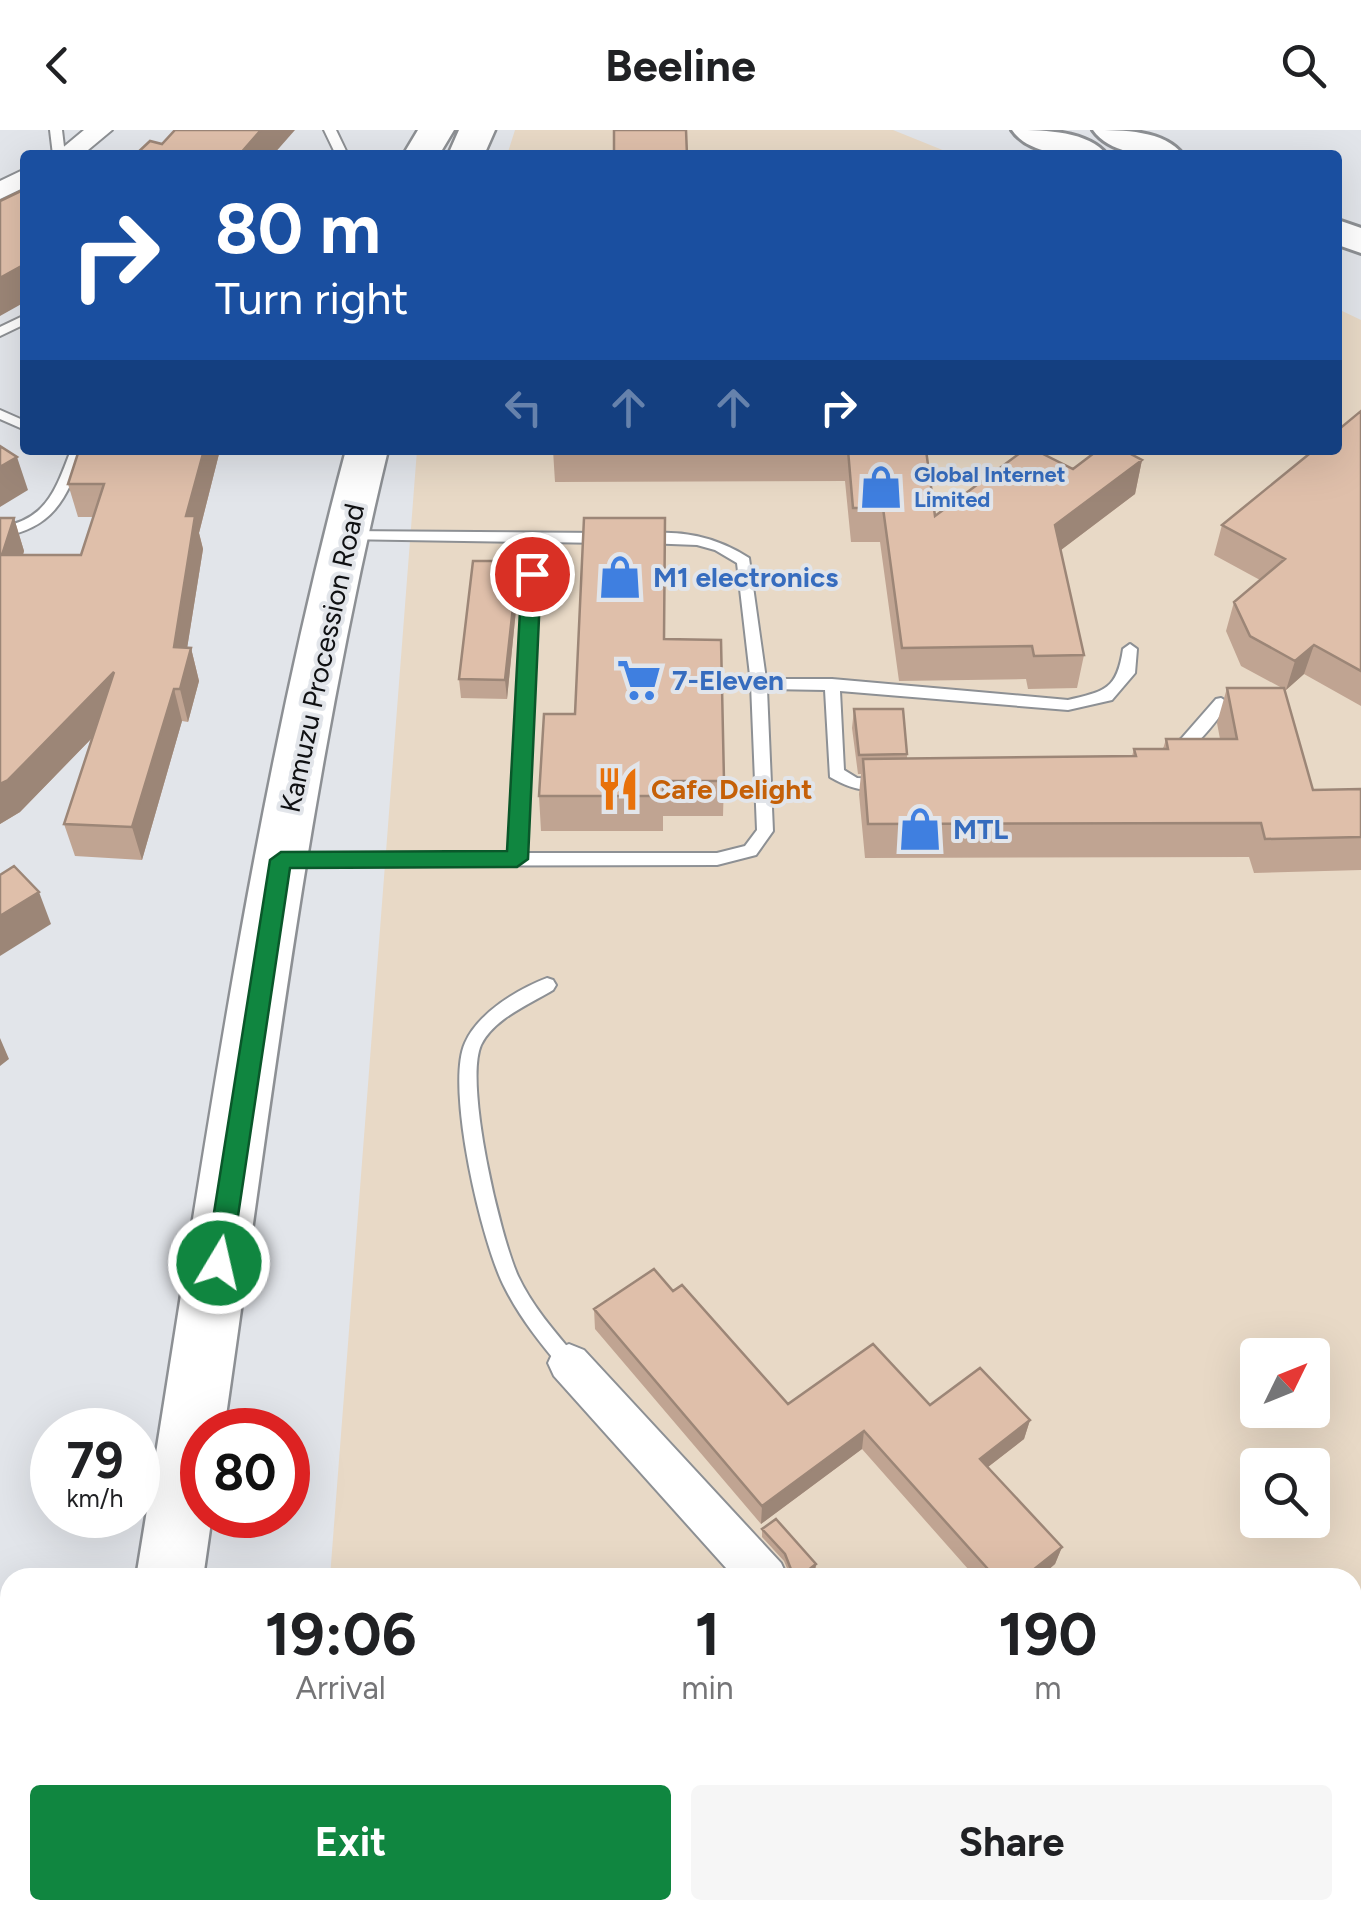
<!DOCTYPE html>
<style>
body{margin:0;font-family:Figtree,sans-serif;background:#f6f6f6;color:#202124;height:100vh;display:flex;flex-direction:column;font-size:38px;white-space:nowrap}
*{box-sizing:border-box;margin:0}
p{font-size:32px;color:#757577}
.icon{flex:none;width:55px;height:55px;fill:none;stroke:currentColor;stroke-width:2;stroke-linecap:round;stroke-linejoin:round}
.map{position:relative;flex:1;overflow:hidden}
.drawer{position:absolute;left:0px;top:1438px;width:1362px;height:352px;display:flex;flex-direction:column;background:#fff;border-radius:30px 30px 0 0;box-shadow:0 10px 40px #0002}
.drawer>*{flex:none}
.top-card{position:absolute;left:20px;top:20px;width:1322px;height:305px;border-radius:10px;box-shadow:0 10px 40px #0002;background:#1a4fa0;color:#fff;overflow:hidden}
.needle{width:65px;rotate:47deg}
.fabs{position:absolute;left:1240px;top:1208px;display:grid;gap:20px}
.fabs a{display:grid;place-items:center;width:90px;height:90px;border-radius:10px;background:#fff;box-shadow:0 10px 40px #0002;font-size:50px}
.speed{position:absolute;left:30px;top:1278px;display:flex;gap:20px;font-size:50px;font-weight:700;text-align:center}
.speed>*{display:grid;place-content:center;width:130px;height:130px;border-radius:50%;background:#fff;box-shadow:0 10px 40px #0002;line-height:1}
.speed small{font-size:25px;font-weight:400}
.speed .limit{border:15px solid #d22;background:#fff;color:#111}
.pin{position:absolute;display:grid;place-items:center;width:85px;height:85px;color:#fff;margin:-42px;border:5px solid #fff;border-radius:50%;box-shadow:0 2px 10px #0007}
.me{position:absolute;width:110px;margin:-55px;rotate:9deg;stroke-linejoin:round;filter:drop-shadow(0 0 8px #0008)}
.turn{display:flex;align-items:center;gap:35px;height:210px;padding:0 30px;font-size:45px}
.turn .icon{width:130px;height:130px;stroke-width:2.5}
.turn b{display:block;font-size:70px;line-height:85px}
.lanes{display:flex;align-items:center;height:95px;padding:0 30px;background:#0003;justify-content:center;gap:50px;direction:ltr}
.lanes .off{opacity:.35}
.eta{display:flex;justify-content:space-evenly;align-items:center;height:170px;text-align:center}
.eta b{font-size:60px;font-weight:700;line-height:70px}
.button{display:flex;gap:20px;margin-top:auto;padding:20px 30px}
.button a{flex:1;height:115px;border-radius:10px;background:#108640;color:#fff;font-size:40px;font-weight:700;line-height:115px;text-align:center}
.button a+a{background:#f6f6f6;color:#202124}
header{display:flex;justify-content:space-between;align-items:center;height:130px;padding:0 30px;background:#fff;font-size:45px;font-weight:700}
.map>svg:first-child{display:block}
.commercial{fill:#e8d9c6;fill-rule:evenodd}
.lines{fill:none;stroke-linecap:round;stroke-linejoin:round}
.service-casing{stroke:#8d9094;stroke-width:4}
.minor-casing{stroke:#8d9094;stroke-width:4}
.secondary-casing{stroke:#8d9094;stroke-width:6}
.trunk-casing{stroke:#8d9094;stroke-width:5}
.service{fill:#fff;fill-rule:evenodd}
.minor{fill:#fff;fill-rule:evenodd}
.secondary{fill:#fff;fill-rule:evenodd}
.trunk{fill:#fff;fill-rule:evenodd}
.wall{fill:#c0a492}
.shaded-wall{fill:#9c8677}
.building{fill:#dfbfaa;stroke:#9c8677;stroke-width:2.5}
.route{fill:#108640;stroke:#0a572a;stroke-width:2.5}
.labels{text-anchor:middle;dominant-baseline:central;stroke-width:8;stroke-linejoin:round;paint-order:stroke}
.far-shop-label{font-size:22px;font-weight:bold;fill:#366cbe;stroke:#e2e5ea;text-anchor:start}
.shop-label{font-size:28px;font-weight:bold;fill:#366cbe;stroke:#e2e5ea;text-anchor:start}
.street-label{font-size:28px;fill:#0f1012;stroke:#e2e5ea}
.food-label{font-size:28px;font-weight:bold;fill:#c56008;stroke:#e2e5ea;text-anchor:start}
</style>
<header><svg class="icon" aria-label="back" viewBox="0 0 24 24"><path d="M15 5l-7 7 7 7"/></svg>Beeline<svg class="icon" aria-label="search" viewBox="0 0 24 24"><circle cx="10" cy="10" r="6"/><path d="M15 15l6 6"/></svg></header>
<div class="map">
<svg width="1361" height="1788" viewBox="0 0 1361 1788">
<rect width="100%" height="100%" fill="#e2e5ea"/>
<path class="commercial" d="M515,0H893L955,25H507Z
M1338,179L1361,190V1788H304L305,1780H1352V1448L330,1447L417,320H1338ZM1258,1225H1312V1280H1258ZM1258,1335H1312V1390H1258Z"/>
<g class="lines">
<g class="service-casing">
<path id="service" d="M50,0H62L65,25H53Z
M324,0H336L348,25H336Z
M25,185V194L0,206V197Z
M0,280L25,291V300L0,289Z
M71,320H85C66,368 55,398 0,407V397C47,390 56,359 71,320Z
M345,401L604,403L611,408L604,413L541,412L525,723H717L745,716L757,700L751,554L737,433L715,420L697,415L645,413L638,408L640,405C678,398 717,407 749,428L766,549H832L1068,570C1105,561 1117,560 1123,519L1130,514L1137,519L1135,543L1112,570L1068,580L840,561L844,640L857,648L889,649L891,653C873,667 849,658 830,647L825,560L767,559L773,701L756,725L717,735L283,736L275,730L283,724L509,723L527,412L340,409V403Z
M1221,568L1229,573C1214,594 1192,628 1164,625L1162,621L1181,609L1216,569Z
M547,848L553,850L556,855L553,860C530,874 493,889 481,915C464,954 500,1106 518,1146C532,1176 555,1202 576,1227L579,1233L576,1239L569,1242L562,1239C541,1214 520,1188 505,1158C482,1115 445,957 465,913C478,883 518,859 547,848Z"/>
</g>
<g class="minor-casing">
<path id="minor" d="M84,0H112L82,25H54Z
M25,39V57L0,69V51Z
M569,1214L584,1220L781,1433L788,1448H735L554,1246L548,1233L554,1220Z
M1044,1780H1098L1101,1788H1047Z"/>
</g>
<g class="secondary-casing">
<path id="secondary" d="M1012,0C1041,0 1088,0 1107,25C1078,25 1031,28 1012,0Z
M1093,0C1122,0 1165,0 1183,25C1154,25 1112,27 1093,0Z
M1338,90L1361,98V123L1338,115Z"/>
</g>
<g class="trunk-casing">
<path id="trunk" d="M418,0H454L439,25H403Z
M459,0H495L484,25H448Z
M346,320H388C310,642 271,973 224,1300H202V1385H212L203,1448H136C198,1071 247,689 346,320Z
M80,1780H154L152,1788H78Z"/>
</g>
<use href="#service" class="service"/>
<use href="#minor" class="minor"/>
<use href="#secondary" class="secondary"/>
<use href="#trunk" class="trunk"/>
</g>
<path class="wall" d="M1361,281V576L1304,544L1286,560H1285L1313,660L1361,659V740L1254,743L1249,727L865,728L859,664L861,644H858L852,598L854,579L907,624V629L1132,626L1134,619H1163L1166,609H1220L1217,593L1227,558H1282L1241,536L1226,501L1234,472L1260,450L1214,425L1222,395Z
M79,320H220L199,403L203,419L187,518H191L199,551L188,592L182,591L142,730L75,726L64,694L93,607L20,682L0,694V388H14L24,421L23,425H81L93,387H78L68,354Z
M553,320H926L935,386L1073,339L1142,330L1135,364L1061,420L1084,525L1077,558L1028,559L1026,549L899,551L880,412H851L845,351L555,352Z
M518,431L519,450L507,569L461,568L459,549Z
M665,509L724,651L723,686H663V701H541L539,666L575,584Z
M673,1161L788,1274L930,1275L1030,1290L1024,1309L988,1337L1062,1417L1055,1434L1039,1448H976L862,1319L761,1394L595,1199L594,1179Z
M762,1399L816,1434L815,1441L806,1448H781L782,1445L789,1443L784,1431L762,1407Z"/>
<path class="shaded-wall" d="M261,0H295L273,25H239Z
M25,134V172L0,186V148Z
M204,320H220L199,403L203,419L182,550L191,518L199,551L188,592L180,559L174,517L186,386Z
M17,327L28,360L0,377V337Z
M1142,330L1135,364L1049,429L1055,395Z
M14,388L24,421L13,458L2,425Z
M518,431L519,450L507,569L505,550Z
M1314,515L1304,544L1286,560L1295,531Z
M114,542L124,575L20,682L0,694V654Z
M174,559L182,591L142,730L132,697Z
M39,762L51,794L0,826V786Z
M0,908L9,929L0,936Z
M1030,1290L1024,1309L975,1347L980,1329Z
M864,1301L862,1319L761,1394L762,1376Z
M1062,1417L1055,1434L1039,1448H1023Z
M816,1434L815,1441L806,1448H798Z"/>
<path class="building" d="M175,0H261L239,25H135L150,11L162,14Z
M614,0H686L687,25H614Z
M25,59V134L0,148V71Z
M1361,281V541L1314,515L1295,531L1250,506L1234,472L1285,429L1222,395L1314,320H1338V300Z
M0,316L17,327L0,337Z
M79,320H204L186,386H195L174,517L191,518L180,559H174L132,697L64,694L114,542L8,650L0,654V388H14L2,425H81L104,354H68Z
M848,320H926L935,386L1024,320H1035L1073,339L1098,320H1123L1142,330L1055,395L1084,525L1034,526L1032,516L902,518L883,378H853Z
M584,388H665L664,509L721,510L724,651H663V666H539L544,584H575Z
M473,431H518L505,550L459,549Z
M1227,558H1284L1313,660L1361,659V707L1265,709L1261,693L868,694L863,629L1136,626L1134,619H1168L1166,609H1237Z
M854,579H903L907,624L859,625Z
M14,736L39,762L0,786V745Z
M654,1139L673,1161L682,1155L788,1274L873,1214L930,1275L980,1238L1030,1290L980,1329L1062,1417L1023,1448H996L864,1301L762,1376L594,1179Z
M776,1389L816,1434L798,1448H784L782,1445L792,1442L785,1424L762,1399Z
M615,1780H811L817,1788H606Z"/>
<path class="route" d="M532,438L541,444L528,729L517,737L290,738L231,1133L228,1141L219,1144L210,1141L206,1133L270,730L281,722L507,721L522,444Z"/>
<defs>
<g id="shop-bare" transform="scale(3.45)"><path d="M-5-2.5h2.3a2.7 3.5 0 0 1 5.4 0H5L5.5 6h-11ZM-1.5-2.5h3a1.5 2.3 0 0 0-3 0Z" fill="#3f7fe0" stroke="#e2e5ea" stroke-width="2.5" paint-order="stroke"/></g>
<g id="supermarket-bare" transform="scale(3.45)"><path d="M-6-5.5h2.5l.6 2H6L4.5 2H-2.5L-4.4-4H-6ZM-1.5 3.2a1.3 1.3 0 1 0 .1 0ZM3 3.2a1.3 1.3 0 1 0 .1 0Z" fill="#3f7fe0" stroke="#e2e5ea" stroke-width="2.5" paint-order="stroke"/></g>
<g id="restaurant-bare" transform="scale(3.45)"><path d="M-5-6h1v4h1v-4h1v4h1v-4h1v5L-1.5 .5V6h-2V.5L-5-1ZM5-6V6H3V1.5H1.5Q1.5-4 5-6Z" fill="#e8710a" stroke="#e2e5ea" stroke-width="2.5" paint-order="stroke"/></g>
</defs>
<g fill-rule="evenodd">
<use href="#shop-bare" x="881" y="357"/>
<use href="#shop-bare" x="620" y="447"/>
<use href="#supermarket-bare" x="639" y="550"/>
<use href="#restaurant-bare" x="618" y="659"/>
<use href="#shop-bare" x="920" y="699"/>
</g>
<g class="labels">
<g class="far-shop-label">
<text x="914" y="344">Global Internet<tspan x="914" dy="25">Limited</tspan></text>
</g>
<g class="shop-label">
<text x="653" y="447">M1 electronics</text>
<text x="672" y="550">7-Eleven</text>
<text x="953" y="699">MTL</text>
</g>
<g class="street-label">
<text transform="translate(322 528) rotate(-78)">Kamuzu Procession Road</text>
</g>
<g class="food-label">
<text x="651" y="659">Cafe Delight</text>
</g>
</g>
</svg>
<div class="fabs">
<a><svg class="needle" viewBox="-14 -14 28 28"><path d="M0-13l5 13h-10z" fill="#e53935"/><path d="M0 13l5-13h-10z" fill="#757577"/></svg></a>
<a><svg class="icon" aria-label="search" viewBox="0 0 24 24"><circle cx="10" cy="10" r="6"/><path d="M15 15l6 6"/></svg></a>
</div>
<div class="speed"><div>79<small>km/h</small></div><div class="limit">80</div></div>
<div class="pin" style="left:532px;top:444px;background:#d93025"><svg class="icon" aria-label="arrive" viewBox="0 0 24 24"><path d="M6 21V4h12l-3 4 3 4H6"/></svg></div>
<svg class="me" style="left:219px;top:1133px" viewBox="-20 -20 40 40"><circle r="17" fill="#108640" stroke="#fff" stroke-width="3"/><path d="M0-11L8 9 0 5-8 9z" fill="#fff"/></svg>
<div class="top-card">
<div class="turn"><svg class="icon" aria-label="right" viewBox="0 0 24 24"><path d="M7 20v-9h11M14 6l5 5-5 5"/></svg><div><b>80 m</b>Turn right</div></div>
<div class="lanes"><svg class="icon off" aria-label="left" viewBox="0 0 24 24"><path d="M17 20v-9H6M10 6l-5 5 5 5"/></svg><svg class="icon off" aria-label="ahead" viewBox="0 0 24 24"><path d="M12 20V5M6 11l6-6 6 6"/></svg><svg class="icon off" aria-label="ahead" viewBox="0 0 24 24"><path d="M12 20V5M6 11l6-6 6 6"/></svg><svg class="icon" aria-label="right" viewBox="0 0 24 24"><path d="M7 20v-9h11M14 6l5 5-5 5"/></svg></div>
</div>
<section class="drawer">
<div class="eta">
<div><b>19:06</b><p>Arrival</p></div>
<div><b>1</b><p>min</p></div>
<div><b>190</b><p>m</p></div>
</div>
<div class="button"><a>Exit</a><a>Share</a></div>
</section>
</div>
